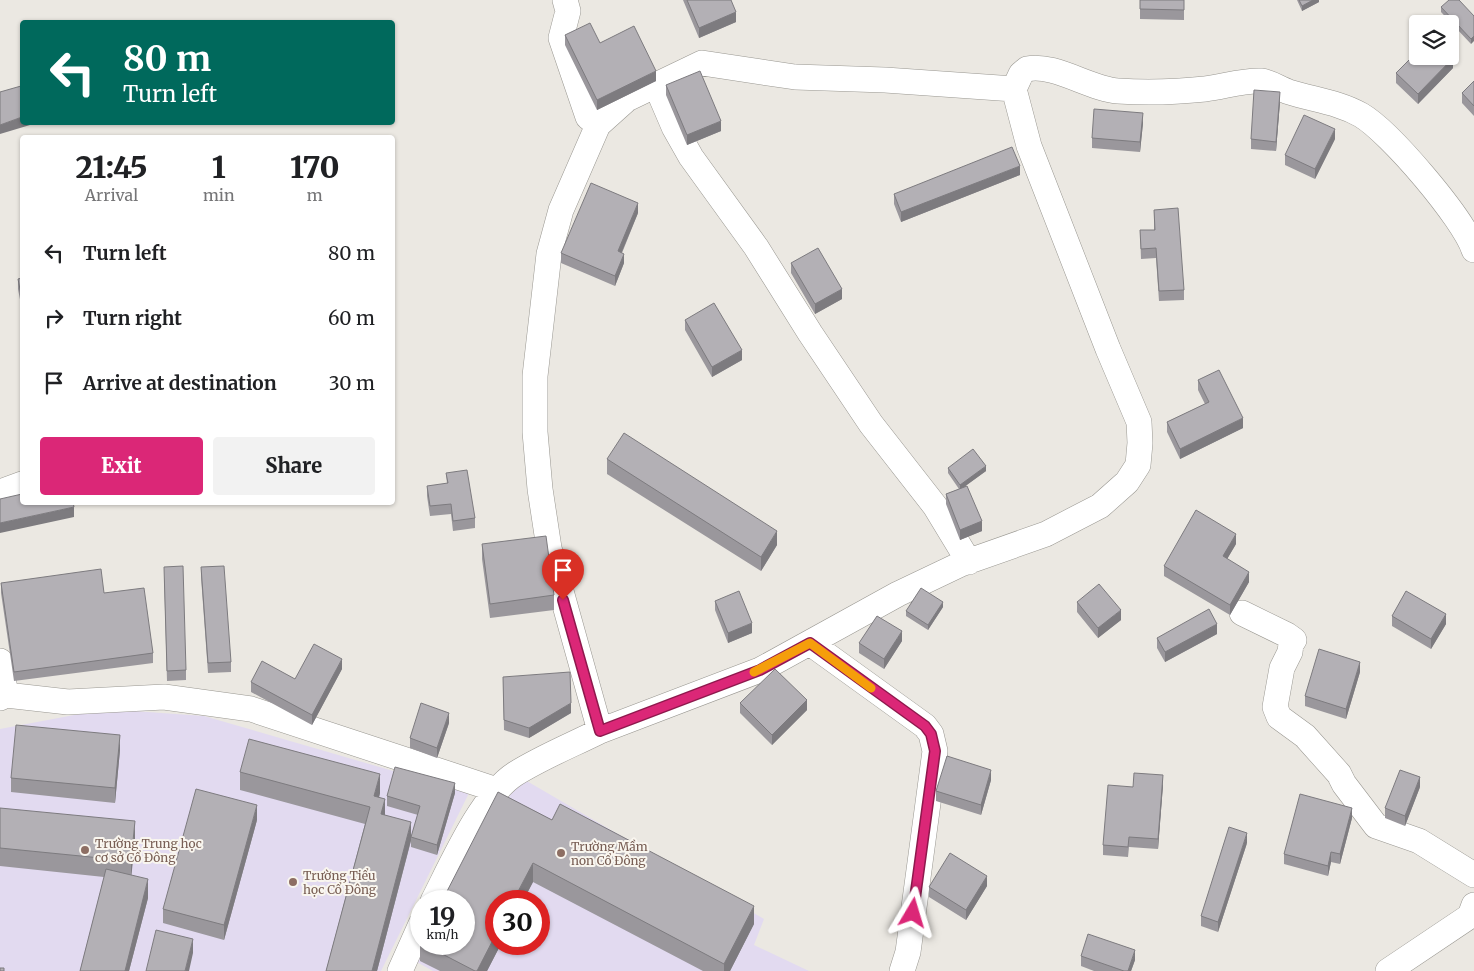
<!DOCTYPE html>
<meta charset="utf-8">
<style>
body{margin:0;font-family:Merriweather,serif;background:#f2f2f2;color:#202124;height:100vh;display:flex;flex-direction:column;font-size:19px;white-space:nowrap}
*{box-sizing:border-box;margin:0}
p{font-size:16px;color:#757577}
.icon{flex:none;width:28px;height:28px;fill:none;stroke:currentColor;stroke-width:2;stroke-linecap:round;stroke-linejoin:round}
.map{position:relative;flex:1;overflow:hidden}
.side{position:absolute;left:20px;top:135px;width:375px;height:370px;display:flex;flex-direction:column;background:#fff;border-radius:5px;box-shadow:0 1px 4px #0004}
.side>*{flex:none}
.top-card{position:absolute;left:20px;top:20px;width:375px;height:105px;border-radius:5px;box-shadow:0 1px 4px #0004;background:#00695c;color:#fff;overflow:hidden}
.controls{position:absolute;left:1409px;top:15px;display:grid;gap:10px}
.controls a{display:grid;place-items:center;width:50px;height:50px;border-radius:5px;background:#fff;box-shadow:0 1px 4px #0004;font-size:25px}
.speed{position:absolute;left:410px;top:890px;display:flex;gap:10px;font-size:25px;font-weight:700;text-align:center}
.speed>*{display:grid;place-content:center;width:65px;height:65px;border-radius:50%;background:#fff;box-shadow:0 1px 4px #0004;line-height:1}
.speed small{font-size:12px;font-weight:400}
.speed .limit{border:8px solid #d22;background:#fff;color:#111}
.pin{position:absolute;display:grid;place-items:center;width:42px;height:42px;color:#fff;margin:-51px -21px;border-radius:50% 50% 50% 0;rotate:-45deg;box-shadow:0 0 5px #0007}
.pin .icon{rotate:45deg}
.me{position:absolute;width:55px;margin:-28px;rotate:7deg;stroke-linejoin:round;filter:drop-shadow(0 0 4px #0008)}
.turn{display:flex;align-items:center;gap:18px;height:105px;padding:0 20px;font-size:22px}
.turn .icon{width:65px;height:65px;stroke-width:2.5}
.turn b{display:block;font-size:35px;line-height:42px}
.eta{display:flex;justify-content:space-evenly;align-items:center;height:85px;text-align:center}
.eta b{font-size:30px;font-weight:800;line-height:35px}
.cta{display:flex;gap:10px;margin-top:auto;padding:10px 20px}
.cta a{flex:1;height:58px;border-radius:5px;background:#db2777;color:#fff;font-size:20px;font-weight:800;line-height:58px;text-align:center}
.cta a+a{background:#f2f2f2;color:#202124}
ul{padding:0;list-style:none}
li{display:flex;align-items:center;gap:15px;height:65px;padding:0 20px}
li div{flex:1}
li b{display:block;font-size:19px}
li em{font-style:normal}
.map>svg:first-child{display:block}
.education{fill:#e2daf0;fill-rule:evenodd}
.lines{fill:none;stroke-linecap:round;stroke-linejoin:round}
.minor-casing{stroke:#999791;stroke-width:26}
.minor{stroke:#fff;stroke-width:25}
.wall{fill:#9a979c}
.shaded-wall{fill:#7d7b7f}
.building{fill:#b3b0b5;stroke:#7d7b7f}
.route-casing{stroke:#8e194d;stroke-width:12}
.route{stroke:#db2777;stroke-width:9}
.slow{stroke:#f59e0b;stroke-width:9}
.education-dot{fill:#8d6e63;stroke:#f9f6ef;stroke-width:2}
.labels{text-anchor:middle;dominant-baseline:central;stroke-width:4;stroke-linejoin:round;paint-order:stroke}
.education-label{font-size:12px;fill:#785e54;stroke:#f9f6ef;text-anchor:start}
</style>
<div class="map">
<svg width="1474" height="971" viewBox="0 0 1474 971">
<rect width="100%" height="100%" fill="#ebe8e2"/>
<path class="education" d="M106,709L204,716L469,793L381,971H0V729Z
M525,780L764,919L754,945L809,971H433L415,961L423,944H464V901L501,804ZM496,901H539V944H496Z"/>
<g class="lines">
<g class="minor-casing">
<path id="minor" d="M565,0L568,11L561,38L588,117L598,125
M656,85L674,127L691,157L756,247L810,333L871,424L935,506L969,562
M0,492L22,484
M1242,613L1287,635L1294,640L1291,644L1290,652L1282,668L1275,707L1279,717L1305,736L1339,774L1344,784L1376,826L1419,841L1474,875
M810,643L925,726L931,734L935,751L908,952L902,971
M0,661L6,695
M0,698L6,695L68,702L164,697L251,709L497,790
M600,731L760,670L898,594L961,564L1046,534L1100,506L1127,482L1138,465L1140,443L1139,422L1108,349L1029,146L1014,89L1021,74L1027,69C1054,63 1090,89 1118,91C1147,93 1176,92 1205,89C1223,87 1243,80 1261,81C1270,82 1280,89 1289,92C1314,100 1338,102 1361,115C1390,132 1464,219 1474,250
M433,901C451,866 482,795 515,774C542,757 572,745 600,731L549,548L540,489L535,432V376L549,254L561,210L598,125L627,99L702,63L795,77L885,80L1014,89
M400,971L421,924
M1388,971L1470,916L1474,905"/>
</g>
<use href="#minor" class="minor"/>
</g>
<path class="wall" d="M683,0H731L736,22L699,38Z
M1140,0H1184V20L1140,19Z
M1297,0H1319V2L1302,11Z
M1441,7L1474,16L1471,44L1441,12Z
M565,35L600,43L656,81L597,110L565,45Z
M1453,68L1418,104L1396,83V73Z
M1474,81V116L1462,103V93Z
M666,85L721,131L687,145L666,95Z
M1280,102L1276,151L1251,149V139Z
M1143,123L1140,152L1092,148V138Z
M1335,139L1315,179L1285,165V155Z
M1020,175L901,222L894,204V194Z
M1154,210L1184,290V300L1159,301L1156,258L1141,259L1140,230H1154Z
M638,213L622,253L624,263L615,286L561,263V253Z
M791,263L842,299L815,314L791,273Z
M22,278V310L18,289V279Z
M685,320L742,360L712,377L685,330Z
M1198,380L1243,428L1180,459L1167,432V422L1205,404L1198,390Z
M607,459L777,545L761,571L607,474Z
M948,468L986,471L965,486L982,531L960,540L946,504V494L959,489L948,473Z
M446,473L475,518V528L453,531L451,514L430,516L427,496V486L447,484Z
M482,544L554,595V610L490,618L482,559Z
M1236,544L1227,559L1249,582L1230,615L1164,576V566Z
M201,567L231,662V672L208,673L201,577Z
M164,577L186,670V680L167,681Z
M1,583L104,593L153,653V663L14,681L1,593Z
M715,601L752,633L728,643L715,610Z
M1077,602L1121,620L1098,638L1077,612Z
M943,607L928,630L906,616V611Z
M1392,616L1446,624L1431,649L1392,626Z
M1217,634L1165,662L1157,648V638Z
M902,641L884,669L859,653V643Z
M342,669L312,725L251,692V682L295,679Z
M1360,672L1346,719L1305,706V696Z
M503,677L571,713L529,738L504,730Z
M740,703L807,710L772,745L740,713Z
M449,723L437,758L410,748V738Z
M120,750L115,803L11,792V778Z
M240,772L380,793L379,798L385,815L411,837L418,815L387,806V796L455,793L437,855L411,847V841L377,971H326L365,824L240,790Z
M991,780L981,815L936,801V791Z
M1163,785L1158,849L1129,847L1128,857L1103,855V845L1133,787Z
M1420,787L1405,826L1385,818V808Z
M498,792L754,924L730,971H703L533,882L487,971H440L420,961V942L421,940V944H464Z
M0,808L135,840L131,875L148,898L129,971H80L104,877L0,866Z
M1352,818L1340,864L1331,862L1328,876L1284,864V854Z
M257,820L224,940L163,923V909Z
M1247,843L1218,932L1201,926V916Z
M987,886L966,920L929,897V887Z
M1081,956L1135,960L1131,971H1094L1081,966Z"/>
<path class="shaded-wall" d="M1313,0H1319V2L1302,11V6Z
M736,12V22L699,38V28Z
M1474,36V41L1471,44V39Z
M1453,58V68L1418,104V94Z
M656,71V81L597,110V100Z
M1280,92V102L1276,151V142Z
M1143,113V123L1140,152V142Z
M22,117V122H30V125L0,134V125Z
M721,121V131L687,145V135Z
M1335,129V139L1315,179V169Z
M1020,166V175L901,222V212Z
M638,203V213L618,261V251Z
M624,254V263L615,286V276Z
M842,289V299L815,314V304Z
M742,350V360L712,377V367Z
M1243,418V428L1180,459V449Z
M986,466V471L960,490V485Z
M74,507V517L0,533V523Z
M982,521V531L960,540V530Z
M777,531V545L761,571V557Z
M1236,534V544L1223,566V556Z
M1249,572V582L1230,615V605Z
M943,602V607L928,630V625Z
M1121,610V620L1098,638V628Z
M1446,614V624L1431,649V639Z
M752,623V633L728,643V633Z
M1217,624V634L1165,662V652Z
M902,631V641L884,669V659Z
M342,659V669L312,725V715Z
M1360,662V672L1346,719V709Z
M807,700V710L772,745V735Z
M571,703V713L529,738V728Z
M449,713V723L437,758V748Z
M120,735V750L115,803V788Z
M991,770V780L981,815V805Z
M380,774V793L374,815V796Z
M1163,775V785L1158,849V839Z
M1420,777V787L1405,826V816Z
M455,783V793L437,855V845Z
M385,799V818L381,814Z
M257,805V820L224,940V925Z
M1352,808V818L1340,864V854Z
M135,821V840L131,880V861Z
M411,822V840L377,971H372Z
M1247,833V843L1218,932V922Z
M1331,852V862L1328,876V866Z
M533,863V882L523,901H513Z
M987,876V886L966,920V910Z
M148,879V898L129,971H125Z
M754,906V924L730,971H724V964Z
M496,934V944H501L487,971H477Z
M193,939V953L189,971H185Z
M1135,950V960L1131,971H1128Z"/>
<path class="building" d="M687,0H731L736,12L699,28Z
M1140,0H1184V10L1140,9Z
M1299,0H1313L1302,6Z
M1449,0H1459L1474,16V36L1471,39L1441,7Z
M590,23L600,43L634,26L656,71L597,100L565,35Z
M1418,51V56H1450V55L1453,58L1418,94L1396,73Z
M700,71L721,121L687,135L666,85Z
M1474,81V106L1462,93Z
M21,86L22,91V117L0,125V92Z
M1254,90L1280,92L1276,142L1251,139Z
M1094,109L1143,113L1140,142L1092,138Z
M1304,115L1335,129L1315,169L1285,155Z
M1012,147L1020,166L901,212L894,194Z
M591,183L638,203L618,251L624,254L615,276L561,253Z
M1178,208L1184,290L1159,291L1156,248L1141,249L1140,230H1155L1154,210Z
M818,248L842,289L815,304L791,263Z
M22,278V300L18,279Z
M714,303L742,350L712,367L685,320Z
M1219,370L1243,418L1180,449L1167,422L1209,402L1198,380Z
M624,433L777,531L761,557L607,459Z
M973,449L986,466L960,485L948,468Z
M467,470L475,518L453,521L451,504L430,506L427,486L448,483L446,473Z
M967,486L982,521L960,530L946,494Z
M22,494V502H73L74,507L0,523V499Z
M1196,510L1236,534L1223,556L1249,572L1230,605L1164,566Z
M546,536L554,595L490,604L482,544Z
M183,566L186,670L167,671L164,567Z
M224,566L231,662L208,663L201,567Z
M101,569L104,593L144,588L153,653L14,672L1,583Z
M1099,584L1121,610L1098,628L1077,602Z
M921,588L943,602L928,625L906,611Z
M739,591L752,623L728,633L715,601Z
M1406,591L1446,614L1431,639L1392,616Z
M1209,609L1217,624L1165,652L1157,638Z
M877,616L902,631L884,659L859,643Z
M314,644L342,659L312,715L251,682L262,661L295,679Z
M1319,649L1360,662L1346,709L1305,696Z
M775,669L807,700L772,735L740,703Z
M570,672L571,703L529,728L504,720L503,677Z
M421,703L449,713L437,748L410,738Z
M16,725L120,735L115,788L11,778Z
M249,739L380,774L374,796L385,799L381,814L411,822L372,971H326L370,807L240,772Z
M947,756L991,770L981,805L936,791Z
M395,767L455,783L437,845L411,837L420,806L387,796Z
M1400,770L1420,777L1405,816L1385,808Z
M1134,773L1163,775L1158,839L1129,837L1128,847L1103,845L1108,785L1133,787Z
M196,789L257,805L224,925L163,909Z
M498,792L552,820L560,804L754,906L724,964L533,863L513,901H496V934L477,971H475L423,944H464V901H442Z
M1300,794L1352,808L1340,854L1331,852L1328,866L1284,854Z
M0,808L135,821L131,861L0,848Z
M1229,827L1247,833L1218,922L1201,916Z
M950,853L987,876L966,910L929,887Z
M106,869L148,879L125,971H80Z
M156,930L193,939L185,971H146Z
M1088,934L1135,950L1128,971H1124L1081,956Z
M0,968H4V971H0Z"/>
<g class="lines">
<g class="route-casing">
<path id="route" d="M563,600L600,731L760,670L810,643L925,726L931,734L935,751L913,913"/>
</g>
<use href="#route" class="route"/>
<path class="slow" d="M754,672L810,643L871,688"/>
</g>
<g class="education-dot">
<circle cx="85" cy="850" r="5"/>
<circle cx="561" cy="853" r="5"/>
<circle cx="293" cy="882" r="5"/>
</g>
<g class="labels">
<g class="education-label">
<text x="95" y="843">Trường Trung học<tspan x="95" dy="14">cơ sở Cổ Đông</tspan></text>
<text x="571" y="846">Trường Mầm<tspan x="571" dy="14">non Cổ Đông</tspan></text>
<text x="303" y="875">Trường Tiểu<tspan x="303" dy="14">học Cổ Đông</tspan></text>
</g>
</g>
</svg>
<div class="controls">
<a><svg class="icon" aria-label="layers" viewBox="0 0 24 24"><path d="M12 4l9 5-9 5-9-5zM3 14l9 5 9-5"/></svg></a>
</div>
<div class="speed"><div>19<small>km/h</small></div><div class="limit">30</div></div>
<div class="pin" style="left:563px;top:600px;background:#d93025"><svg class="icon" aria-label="arrive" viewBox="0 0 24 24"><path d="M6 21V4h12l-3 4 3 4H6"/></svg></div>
<svg class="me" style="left:913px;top:913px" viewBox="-20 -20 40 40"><path d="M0-17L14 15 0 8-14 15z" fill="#db2777" stroke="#fff" stroke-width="4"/></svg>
<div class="top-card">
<div class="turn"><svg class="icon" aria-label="left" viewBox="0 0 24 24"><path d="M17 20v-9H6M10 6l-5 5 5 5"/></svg><div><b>80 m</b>Turn left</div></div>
</div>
<section class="side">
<div class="eta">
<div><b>21:45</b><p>Arrival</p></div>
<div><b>1</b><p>min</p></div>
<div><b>170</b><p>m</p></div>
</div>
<ul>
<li><svg class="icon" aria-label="left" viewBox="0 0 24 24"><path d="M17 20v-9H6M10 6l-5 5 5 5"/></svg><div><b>Turn left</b></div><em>80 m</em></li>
<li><svg class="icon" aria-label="right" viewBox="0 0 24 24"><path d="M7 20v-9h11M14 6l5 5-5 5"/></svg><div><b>Turn right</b></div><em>60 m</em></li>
<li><svg class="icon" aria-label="arrive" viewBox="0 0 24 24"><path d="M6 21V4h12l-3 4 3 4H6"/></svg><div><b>Arrive at destination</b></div><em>30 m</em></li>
</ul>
<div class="cta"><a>Exit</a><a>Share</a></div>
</section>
</div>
